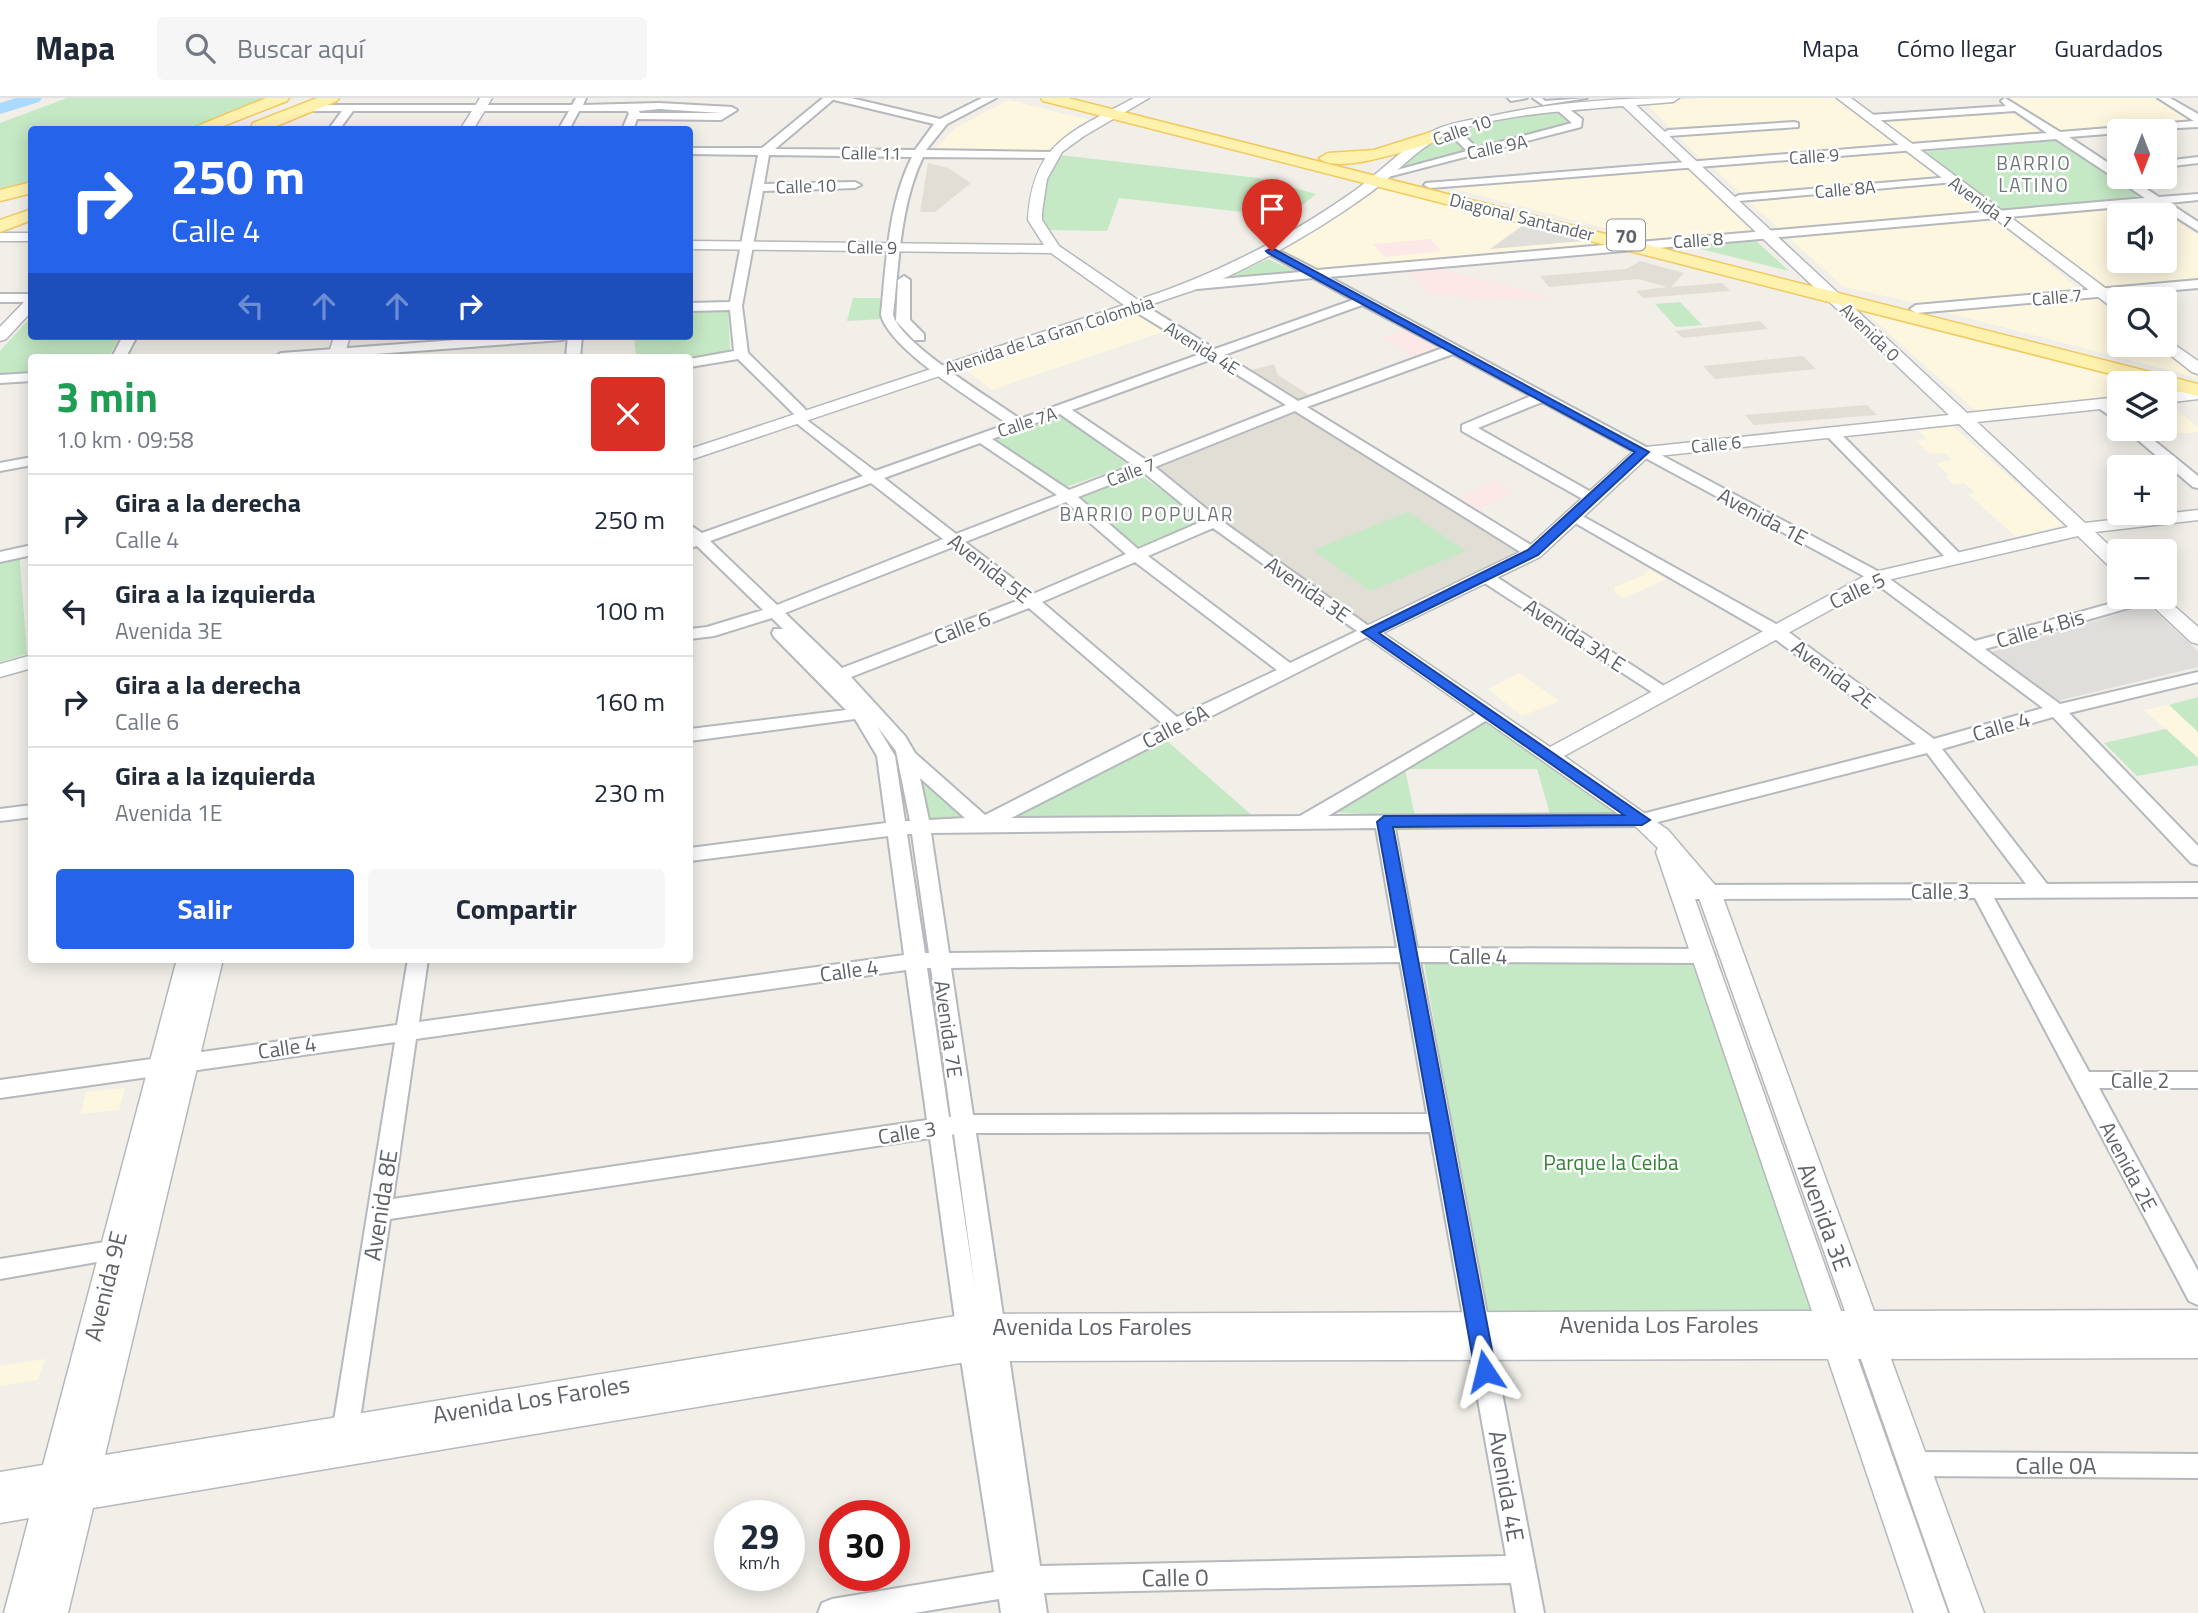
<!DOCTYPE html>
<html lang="es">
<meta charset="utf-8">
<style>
body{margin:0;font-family:"Titillium Web",sans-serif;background:#f6f6f7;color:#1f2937;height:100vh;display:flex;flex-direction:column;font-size:26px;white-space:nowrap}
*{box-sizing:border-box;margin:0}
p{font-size:23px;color:#747a83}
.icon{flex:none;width:38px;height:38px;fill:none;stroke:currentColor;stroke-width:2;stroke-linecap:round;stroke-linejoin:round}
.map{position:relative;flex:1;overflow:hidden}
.details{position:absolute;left:28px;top:256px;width:665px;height:609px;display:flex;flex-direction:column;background:#fff;border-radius:7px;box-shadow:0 4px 18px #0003}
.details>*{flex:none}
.top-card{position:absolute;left:28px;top:28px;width:665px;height:214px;border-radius:7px;box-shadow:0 4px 18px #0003;background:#2563eb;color:#fff;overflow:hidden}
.needle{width:46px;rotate:180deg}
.fabs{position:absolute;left:2107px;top:21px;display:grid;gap:14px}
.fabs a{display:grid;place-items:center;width:70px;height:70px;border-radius:7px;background:#fff;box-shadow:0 4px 18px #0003;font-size:35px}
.speed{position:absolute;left:714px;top:1402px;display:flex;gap:14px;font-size:35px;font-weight:700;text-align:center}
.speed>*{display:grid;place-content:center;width:91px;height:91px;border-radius:50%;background:#fff;box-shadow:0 4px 18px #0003;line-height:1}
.speed small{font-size:18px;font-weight:400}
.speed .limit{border:10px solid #d22;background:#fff;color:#111}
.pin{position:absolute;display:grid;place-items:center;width:60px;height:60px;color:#fff;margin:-72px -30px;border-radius:50% 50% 50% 0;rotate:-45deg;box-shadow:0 0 7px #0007}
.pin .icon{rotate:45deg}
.me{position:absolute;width:77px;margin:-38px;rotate:350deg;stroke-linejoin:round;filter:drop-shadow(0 0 5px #0008)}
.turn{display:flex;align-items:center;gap:24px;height:147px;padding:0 28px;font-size:32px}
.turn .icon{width:91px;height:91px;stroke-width:2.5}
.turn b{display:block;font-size:49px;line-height:60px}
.lanes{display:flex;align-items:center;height:66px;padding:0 28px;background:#0003;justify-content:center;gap:35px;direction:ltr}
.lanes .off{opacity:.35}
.round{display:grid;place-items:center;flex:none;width:74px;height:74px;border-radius:7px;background:#f6f6f7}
.head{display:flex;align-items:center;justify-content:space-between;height:119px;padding:0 28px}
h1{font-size:42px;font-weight:700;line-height:52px;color:#1e9e55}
.action{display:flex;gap:14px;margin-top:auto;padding:14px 28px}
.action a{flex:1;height:80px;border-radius:7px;background:#2563eb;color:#fff;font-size:28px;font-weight:700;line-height:80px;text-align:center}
.action a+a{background:#f6f6f7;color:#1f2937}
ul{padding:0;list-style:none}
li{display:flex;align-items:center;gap:21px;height:91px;padding:0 28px;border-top:2px solid #e0e1e3}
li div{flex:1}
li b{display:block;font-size:26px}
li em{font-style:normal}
header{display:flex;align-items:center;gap:42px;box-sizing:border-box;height:98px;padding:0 35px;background:#fff;border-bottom:2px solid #e0e1e3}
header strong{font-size:33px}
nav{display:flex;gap:38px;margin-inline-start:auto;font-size:24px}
.search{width:490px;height:63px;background:#f6f6f7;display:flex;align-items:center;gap:18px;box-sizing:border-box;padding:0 24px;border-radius:7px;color:#747a83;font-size:26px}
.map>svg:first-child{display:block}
.commercial{fill:#fef7e0;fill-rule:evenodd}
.industrial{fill:#e0deda}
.education{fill:#e1ded6}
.medical{fill:#fce8e6}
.green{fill:#c5e8c5}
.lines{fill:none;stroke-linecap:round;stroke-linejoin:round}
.river{fill:#aadaff;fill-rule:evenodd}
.pedestrian-casing{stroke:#b5b8bc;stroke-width:4}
.minor-casing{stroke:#b5b8bc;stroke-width:4}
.tertiary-casing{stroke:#b5b8bc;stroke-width:3}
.primary-casing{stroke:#f2c960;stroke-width:3}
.pedestrian{fill:#fff;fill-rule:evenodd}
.minor{fill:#fff;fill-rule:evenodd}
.tertiary{fill:#fff;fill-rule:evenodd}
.primary{fill:#fff2af;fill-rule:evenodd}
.route{fill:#2563eb;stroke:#184099;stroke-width:2}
.labels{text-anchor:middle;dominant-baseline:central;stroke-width:5;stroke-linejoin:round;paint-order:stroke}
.far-street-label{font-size:18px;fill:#5f6368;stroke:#fff}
.far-neighbourhood-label{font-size:19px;letter-spacing:2px;fill:#70757a;stroke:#fff}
.shield{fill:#fff;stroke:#8f9295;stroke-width:2}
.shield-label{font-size:19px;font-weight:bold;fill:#5f6368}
.street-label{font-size:21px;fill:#5f6368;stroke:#fff}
.park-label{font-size:21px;fill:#348238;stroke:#fff}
.near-street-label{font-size:24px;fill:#5f6368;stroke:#fff}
</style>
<header>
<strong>Mapa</strong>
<div class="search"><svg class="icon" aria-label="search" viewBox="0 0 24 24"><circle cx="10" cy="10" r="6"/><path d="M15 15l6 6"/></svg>Buscar aquí</div>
<nav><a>Mapa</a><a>Cómo llegar</a><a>Guardados</a></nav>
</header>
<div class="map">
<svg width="2198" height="1515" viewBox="0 0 2198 1515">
<rect width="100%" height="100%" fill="#f1efe8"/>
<path class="commercial" d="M1708,0H1834L1900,48L1705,65L1645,4Z
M2007,0H2157L2196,24L2059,35Z
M1009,2L1094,23L1043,54L934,53L955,30Z
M2008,12L2043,36L1912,48L1877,22Z
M1905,54L1941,82L1742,97L1714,70Z
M1686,70L1754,134L1650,142L1447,89Z
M1945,86L1983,115L1780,131L1747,102Z
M1381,87L1616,145L1306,173L1282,154Z
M2154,107L2198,137V182L2102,190L2008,120ZM2119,117H2165V163H2119Z
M1994,121L2079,191L1917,205L1844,189L1788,139Z
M2095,200L2119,218V247H2158L2198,280L1937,212Z
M1856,206L2163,285H2119V301L1977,314Z
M1141,214L1168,232L992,292L967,273Z
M2169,306L2198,329V334L2173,336L2165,329V307Z
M1950,326L2063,427L2016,439L1968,396L1975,395L1965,385L1953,386L1946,379L1949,377L1936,365L1953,362L1944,355L1930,356L1916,343L1928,341L1915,330Z
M1649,471L1666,481L1624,500L1615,494L1614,489L1645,477Z
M1519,575L1559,603L1522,618L1488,591Z
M2169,607L2198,634V660L2144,612Z
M125,990L119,1012L81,1016L86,994Z
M45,1261L38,1282L0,1288V1268Z"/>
<path class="industrial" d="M1522,128L1584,143L1490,151Z
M2148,507L2198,553V569L2057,603L1991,554Z"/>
<path class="education" d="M928,65L948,70L971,85L935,114H920Z
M1640,163L1684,175L1671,189L1722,185L1730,193L1643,200L1636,193L1667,189L1638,181L1549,189L1540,178L1626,171Z
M1760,223L1768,231L1683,240L1675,233Z
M1803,258L1816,271L1715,281L1703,268Z
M1274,266L1278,277L1314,300L1298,303L1252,272Z
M1867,307L1877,317L1754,327L1745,317Z
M1294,309L1524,453L1373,531L1140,368Z"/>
<path class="medical" d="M1431,141L1441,153L1385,159L1373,146Z
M1437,170L1554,199L1481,203L1425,194L1409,173Z
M1408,231L1448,251L1419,262L1382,240L1370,244Z
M1494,382L1514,395L1473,414L1454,403Z"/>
<path class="green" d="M67,0H268L185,31L32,32L31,88L0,97V25Z
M1557,12L1568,25L1550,34L1475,51L1459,34L1515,17Z
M1451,35L1472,53L1399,70L1420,50Z
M2056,42L2143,101L2003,113L1923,54Z
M1060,57L1258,80L1316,96L1288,119L1119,100L1107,133L1048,132C1032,97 1042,87 1060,57Z
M1754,141L1789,173L1689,148V147Z
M1268,161L1300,175L1221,182Z
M853,200H882V221L847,223Z
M1680,204L1702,227L1676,229L1655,206Z
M728,209L730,255L690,261L636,259L634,238H690V210Z
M31,219L32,238H121L108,259H32L31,276L0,279V253Z
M1052,311L1128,367L1055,393L983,337Z
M1132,371L1204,422L1132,451L1061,397Z
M1408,414L1466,453L1370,493L1313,452Z
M19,451L27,556L0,564V455Z
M2198,599V634L2169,607Z
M1481,621L1628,718L1551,719L1537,671H1405L1415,719L1333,714Z
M2166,631L2198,660V667L2137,678L2104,645Z
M1166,642L1255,720L1006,722Z
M918,673L966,721L926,723Z
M1424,863L1704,865L1821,1214L1482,1216Z"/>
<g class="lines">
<path class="river" d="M16,0H42L39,4L0,16V5Z"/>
<g class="pedestrian-casing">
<path id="pedestrian" d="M1508,0H1527L1511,3Z
M1533,0H1542L1545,3L1587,0L1543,7Z"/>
</g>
<g class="minor-casing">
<path id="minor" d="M576,0H586L583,7L659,5L732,9L737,12L721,22L637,21L633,32H622L629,15L627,13H579L569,32H558L569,13H353L339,32H328L342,13H305L300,10L305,7H572ZM659,11L721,15H640L639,13Z
M823,0H851L940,21L982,0H996L947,26L926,52L1052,54L1058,57L1052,60L923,59C900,106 899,166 893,217C902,247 992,301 1020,321L1203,255L1131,211V205H1141L1215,251L1353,202L1313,180L1197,191L1191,187L1197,183L1301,174L1268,156V150L1272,149L1317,172L2145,100L2056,41L1430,90L1424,87L1426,85L2047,35L2015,13L1870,23L1865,20L1870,17L2006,8L2001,3L2005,0L2060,34L2194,23L2158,0H2170L2198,16V29L2119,33V35L2069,39L2119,72V79H2128L2159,99L2198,96V102L2169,105L2198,124V133L2155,106L1329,179L1883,476L1975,543L2134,499H2159L2157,502L1985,551L2060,606L2198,574V584L2069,615L2198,748V767L2191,765L2053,619L1942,651L2047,786L2198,785V799L1994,800L2089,974H2198V990H2099L2198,1173V1207L2189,1203L1975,800L1682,801L1675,799L1672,794L1675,789L1682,787L2026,786L1927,655L1642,728L1395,730L1417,850L1705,851L1712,853L1715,858L1712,863L1705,865L1420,864L1544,1515H1516L1511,1485L1044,1495L1047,1515H1001L999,1501L914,1515H818L822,1505L832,1501L994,1474L956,1229L930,1040L390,1121L357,1341L353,1349L344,1353L335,1349L331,1341L395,944L0,1000V982L397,927L408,861H428L419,924L904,857L888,738L690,763V750L886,725L877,658L855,621L690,643V631L846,612L774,539L772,535L774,531H783L772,520L714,538L690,541V531L707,529L763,512L697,448L690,450V427L702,435L863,378L795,324L793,321L799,317L794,316L738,261L690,269V261L734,253L730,212L690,213V205L730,204L758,57L690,56V50H762ZM834,1V2L934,26L915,52L775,51ZM769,57L912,59C888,106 886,166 881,217C890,252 977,304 1008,326L875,373L800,317L806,313L804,310L748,255L742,208L763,93L855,90L861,87L855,84L764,86ZM1362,207L1443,250L1298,303L1224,257ZM1453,256L1531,298L1462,327V333L1588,404H1598L1601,401L1598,398L1478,330L1542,304L1871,482L2043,610L1934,641L1783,530L1575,414L1570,416L1567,419L1570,422L1771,538L1916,646L1642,716L1328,718L1492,619L1495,615L1492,611L1486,610L1300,718L1011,720L1377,534L1219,421L1155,369L1295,313L1527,458H1539L1541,455L1539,452L1307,309ZM1212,261L1286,307L1146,362L1072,312ZM1060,316L1133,367L1069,392L992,341ZM980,345L1057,397L956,436L884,380ZM1143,374L1203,423L1138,451L1078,399ZM871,385L943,441L777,507L710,443ZM1066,404L1126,456L1033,496L965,444ZM1213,430L1357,533L1290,565L1148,458ZM953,449L1019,502L842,570L785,515ZM1135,464L1277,572L1177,619L1042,504ZM1029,510L1163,626L985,717L915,655L905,638L851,579ZM877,628L896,653L910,723H905L895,658ZM920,680L965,720L929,722ZM1376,730L1397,850L949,855L931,735ZM907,736H912L929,855H925ZM1400,864L1427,1016L973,1017L951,870ZM927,870H931L951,1019H949ZM906,872L927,1022L393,1101L416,941ZM1430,1034L1506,1458L1040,1468L976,1035ZM954,1036L975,1190L952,1037Z
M1556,7H1564L1582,21L1581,29L1388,79L1382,76L1467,53L1447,33V29H1455L1477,50L1572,25L1556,11Z
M1794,24L1798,25V29L1668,38L1663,35L1668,32Z
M2198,59V65L2165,69V63Z
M1951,79L1955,80V84L1739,103L1733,100L1739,97Z
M904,178L910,182V222L924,236V242H914L896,223L898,182Z
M2198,182V190L1916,215L1910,211L1916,207Z
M0,196H32V204H0Z
M123,238H137L126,259H112Z
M509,238H582L580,259H566L568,238L562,242L335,259H274L281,255Z
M32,275V283L0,285V277Z
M2102,302L2119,313V324L2097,309L2095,306Z
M1831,330L1836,331L1962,458L1964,461L1962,464H1950L1826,337V331Z
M2125,331H2140L2198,378V390L2193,389Z
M32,359V367L0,373V365Z
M32,447V457L0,464V454Z
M1486,474L1492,476L1673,594L1664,599L1658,598L1480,482L1478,479Z
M32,707V719L0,723V711Z
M123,1141L131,1144L135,1151L131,1158L0,1181V1161Z
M1914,1354L2198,1356V1380L1914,1378L1905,1375L1901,1366L1905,1357Z"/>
</g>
<g class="tertiary-casing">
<path id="tertiary" d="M480,0H492L473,32H460Z
M1134,0H1149L1084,38L1062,54L1047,81L1042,114V122L1059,148L1138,202C1214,177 1284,142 1350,96C1377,78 1407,45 1435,32C1452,24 1472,22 1491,18C1554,4 1615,0 1679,0L1673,4L1636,7L1967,315L2119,299V309L1977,324L2085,425L2198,412V422L2095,434L2119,457V473L2112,471L2078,438L1883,483L1564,658L1668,732L1721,794L1874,1213L2198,1212V1260L1891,1261L1984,1515H1950L1861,1261H1858L1948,1515H1914L1828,1261L972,1263L93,1410L68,1515H4L29,1420L0,1425V1374L43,1367L177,861H223L105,1357L968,1216L1812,1213L1656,754L1658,750L1634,727L1359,534L1362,530L1526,451L1637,350L1949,317L1623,8C1574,12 1487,17 1443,38C1415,52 1393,79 1367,97C1317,133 1265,162 1209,187L690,362V351L1124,207L1051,155L690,151V143L1044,147L1028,122C1033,43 1072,34 1134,0ZM1959,326L2068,429L1870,475L1550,649L1383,535L1540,459L1648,359ZM1690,787L1698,797L1845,1213H1841Z
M1837,0H1851L2120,201L2119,212L2114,211Z
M0,135H32V143H0Z
M32,200V213L6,241L0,243V229L27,201Z
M334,238H350L344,259H328Z
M2165,240L2198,263V276L2192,274L2159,248L2165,247Z
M2198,291V301L2165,305V295Z
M2143,499H2164L2198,529V546L2191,544Z
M32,557V570L0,579V566Z"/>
</g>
<g class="primary-casing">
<path id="primary" d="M266,0H289L287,3L213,32H188Z
M317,0H339L337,3L267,32H252L251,29L253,25Z
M1041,0H1068L2198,286V298L2165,290V285H2146L1043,3Z
M1431,34L1439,39L1437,43C1415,50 1336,78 1319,60L1328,55L1374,52Z
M32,84V95L0,103V92Z
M32,111V122L0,134V122Z"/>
</g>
<use href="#pedestrian" class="pedestrian"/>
<use href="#minor" class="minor"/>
<use href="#tertiary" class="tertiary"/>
<use href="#primary" class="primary"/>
</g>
<path class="route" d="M1272,150L1649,354L1538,457L1379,535L1650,722L1642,727L1393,729L1496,1273L1493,1279L1485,1282L1478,1279L1475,1273L1377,724L1384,718L1624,717L1362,534L1528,452L1635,354L1268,155L1266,153Z"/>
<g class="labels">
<g class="far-street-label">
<text transform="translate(1462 32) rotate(-19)">Calle 10</text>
<text transform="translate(1497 49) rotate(-12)">Calle 9A</text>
<text transform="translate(871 55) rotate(1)">Calle 11</text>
<text transform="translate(1814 58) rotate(-4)">Calle 9</text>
<text transform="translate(806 88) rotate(-2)">Calle 10</text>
<text transform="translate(1845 91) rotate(-5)">Calle 8A</text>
<text transform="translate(1981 104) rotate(36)">Avenida 1</text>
<text transform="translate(1522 119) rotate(14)">Diagonal Santander</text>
<text transform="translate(1698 142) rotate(-4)">Calle 8</text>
<text transform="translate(872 149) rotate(1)">Calle 9</text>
<text transform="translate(2057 199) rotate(-5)">Calle 7</text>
<text transform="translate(1870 234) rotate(44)">Avenida 0</text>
<text transform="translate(1049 237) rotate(-18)">Avenida de La Gran Colombia</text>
<text transform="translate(1202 250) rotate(32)">Avenida 4E</text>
<text transform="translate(1027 324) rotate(-18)">Calle 7A</text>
<text transform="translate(1716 346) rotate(-6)">Calle 6</text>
<text transform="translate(1131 374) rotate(-21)">Calle 7</text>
</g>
<g class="far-neighbourhood-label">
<text x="2034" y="64">BARRIO<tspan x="2034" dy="22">LATINO</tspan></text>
<text x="1147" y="415">BARRIO POPULAR</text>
</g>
<rect class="shield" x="1607" y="121.5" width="38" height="31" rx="5"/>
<g class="shield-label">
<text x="1626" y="137">70</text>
</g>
<g class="street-label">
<text transform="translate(1763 418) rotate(28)">Avenida 1E</text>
<text transform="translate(990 470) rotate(38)">Avenida 5E</text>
<text transform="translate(1308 491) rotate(35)">Avenida 3E</text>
<text transform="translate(1857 492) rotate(-25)">Calle 5</text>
<text transform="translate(962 529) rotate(-21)">Calle 6</text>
<text transform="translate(2040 530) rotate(-16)">Calle 4 Bis</text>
<text transform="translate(1575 537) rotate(33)">Avenida 3A E</text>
<text transform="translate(1834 576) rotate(37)">Avenida 2E</text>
<text transform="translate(1175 628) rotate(-27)">Calle 6A</text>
<text transform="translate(2001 628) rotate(-16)">Calle 4</text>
<text x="1940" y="793">Calle 3</text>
<text x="1478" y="858">Calle 4</text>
<text transform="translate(849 872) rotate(-8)">Calle 4</text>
<text transform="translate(949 931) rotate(82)">Avenida 7E</text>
<text transform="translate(287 949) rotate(-8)">Calle 4</text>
<text x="2140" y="982">Calle 2</text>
<text transform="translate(907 1034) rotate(-9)">Calle 3</text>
<text transform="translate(2129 1068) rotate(62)">Avenida 2E</text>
</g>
<g class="park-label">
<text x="1611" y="1064">Parque la Ceiba</text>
</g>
<g class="near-street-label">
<text transform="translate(380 1107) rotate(-81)">Avenida 8E</text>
<text transform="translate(1825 1119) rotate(70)">Avenida 3E</text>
<text transform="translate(105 1188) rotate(-76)">Avenida 9E</text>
<text x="1659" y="1226">Avenida Los Faroles</text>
<text x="1092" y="1228">Avenida Los Faroles</text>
<text transform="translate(531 1301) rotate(-9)">Avenida Los Faroles</text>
<text x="2056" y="1367">Calle 0A</text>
<text transform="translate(1507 1388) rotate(80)">Avenida 4E</text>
<text transform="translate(1175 1479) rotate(-1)">Calle 0</text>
</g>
</g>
</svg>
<div class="fabs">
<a><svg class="needle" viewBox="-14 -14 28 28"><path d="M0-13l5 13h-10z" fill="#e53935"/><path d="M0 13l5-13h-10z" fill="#747a83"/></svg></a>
<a><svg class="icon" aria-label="sound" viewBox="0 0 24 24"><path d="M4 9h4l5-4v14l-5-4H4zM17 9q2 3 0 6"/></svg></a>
<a><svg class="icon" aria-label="search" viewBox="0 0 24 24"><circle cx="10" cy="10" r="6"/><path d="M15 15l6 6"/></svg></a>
<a><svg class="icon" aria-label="layers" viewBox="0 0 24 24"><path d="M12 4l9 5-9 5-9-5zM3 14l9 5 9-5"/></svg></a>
<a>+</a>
<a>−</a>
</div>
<div class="speed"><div>29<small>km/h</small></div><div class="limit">30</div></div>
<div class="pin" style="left:1272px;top:153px;background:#d93025"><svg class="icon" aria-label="arrive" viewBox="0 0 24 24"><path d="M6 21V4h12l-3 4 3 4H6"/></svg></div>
<svg class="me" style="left:1485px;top:1273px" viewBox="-20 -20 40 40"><path d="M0-17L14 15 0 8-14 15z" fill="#2563eb" stroke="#fff" stroke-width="4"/></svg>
<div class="top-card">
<div class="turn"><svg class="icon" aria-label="right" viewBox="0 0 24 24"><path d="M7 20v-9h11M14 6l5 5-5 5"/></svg><div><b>250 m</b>Calle 4</div></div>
<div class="lanes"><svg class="icon off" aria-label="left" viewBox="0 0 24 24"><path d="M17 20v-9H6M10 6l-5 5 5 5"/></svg><svg class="icon off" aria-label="ahead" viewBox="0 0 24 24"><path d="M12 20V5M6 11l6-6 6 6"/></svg><svg class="icon off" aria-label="ahead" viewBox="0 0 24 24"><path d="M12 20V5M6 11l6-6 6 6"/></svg><svg class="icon" aria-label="right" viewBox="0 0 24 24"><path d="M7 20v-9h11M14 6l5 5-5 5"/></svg></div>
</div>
<section class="details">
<div class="head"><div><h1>3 min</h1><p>1.0 km · 09:58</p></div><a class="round" style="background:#d93025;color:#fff"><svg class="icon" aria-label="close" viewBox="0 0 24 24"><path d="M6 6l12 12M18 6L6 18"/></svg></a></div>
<ul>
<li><svg class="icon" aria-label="right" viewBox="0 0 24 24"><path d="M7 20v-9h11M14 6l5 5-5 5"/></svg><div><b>Gira a la derecha</b><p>Calle 4</p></div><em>250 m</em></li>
<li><svg class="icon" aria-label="left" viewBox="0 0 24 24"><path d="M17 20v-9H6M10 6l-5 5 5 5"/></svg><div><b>Gira a la izquierda</b><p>Avenida 3E</p></div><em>100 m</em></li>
<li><svg class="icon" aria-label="right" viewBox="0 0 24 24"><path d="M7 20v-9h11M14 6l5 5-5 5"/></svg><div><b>Gira a la derecha</b><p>Calle 6</p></div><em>160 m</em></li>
<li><svg class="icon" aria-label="left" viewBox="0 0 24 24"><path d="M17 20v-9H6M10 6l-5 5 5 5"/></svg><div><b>Gira a la izquierda</b><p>Avenida 1E</p></div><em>230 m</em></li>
</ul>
<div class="action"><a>Salir</a><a>Compartir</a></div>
</section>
</div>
